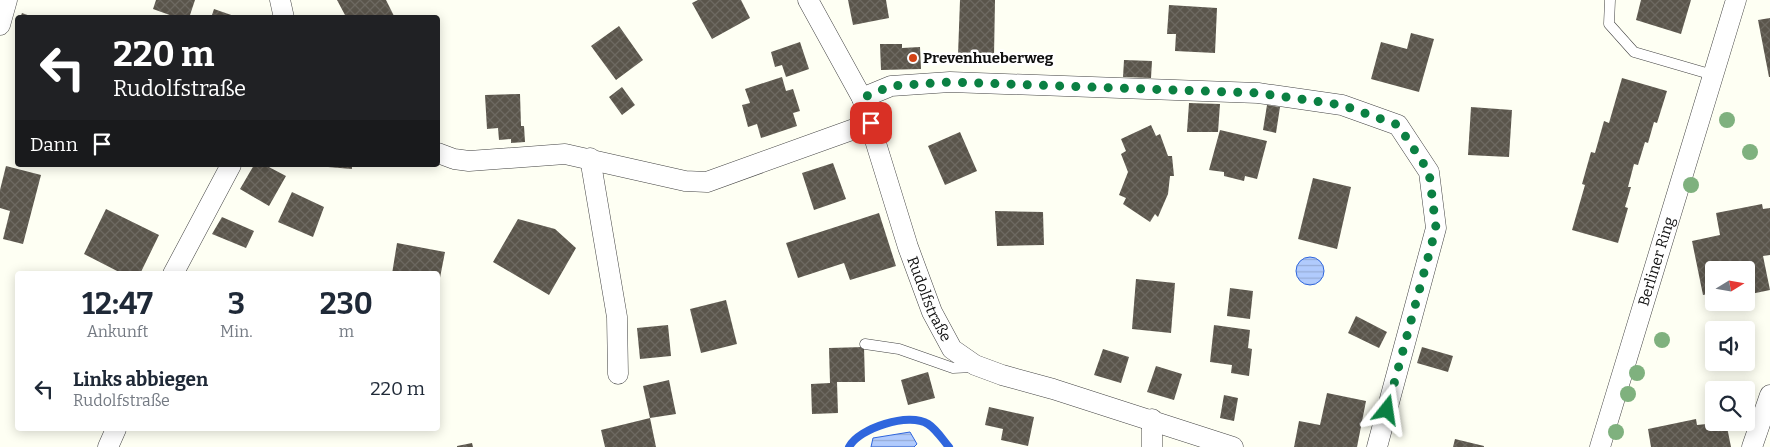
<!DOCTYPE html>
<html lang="de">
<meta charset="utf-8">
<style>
body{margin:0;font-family:Bitter,serif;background:#f6f6f7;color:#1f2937;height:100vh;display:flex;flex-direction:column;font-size:19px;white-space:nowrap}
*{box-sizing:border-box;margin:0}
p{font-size:16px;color:#747a83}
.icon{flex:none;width:28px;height:28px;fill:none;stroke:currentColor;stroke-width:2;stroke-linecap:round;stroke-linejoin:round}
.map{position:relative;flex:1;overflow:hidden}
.side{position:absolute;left:15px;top:271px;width:425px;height:160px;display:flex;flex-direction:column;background:#fff;border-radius:5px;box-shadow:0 2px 12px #0003}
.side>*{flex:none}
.banner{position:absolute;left:15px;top:15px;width:425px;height:152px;border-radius:5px;box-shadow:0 2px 12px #0003;background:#202124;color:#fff;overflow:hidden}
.needle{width:32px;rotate:79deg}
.tools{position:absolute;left:1705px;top:261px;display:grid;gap:10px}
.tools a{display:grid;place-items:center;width:50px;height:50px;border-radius:5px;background:#fff;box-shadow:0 2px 12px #0003;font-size:25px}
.pin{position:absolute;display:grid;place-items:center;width:42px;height:42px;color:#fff;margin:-21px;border-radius:10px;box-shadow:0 2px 8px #0006}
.me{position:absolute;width:55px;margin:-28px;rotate:15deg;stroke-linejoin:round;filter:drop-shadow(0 0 4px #0008)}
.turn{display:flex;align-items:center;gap:18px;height:105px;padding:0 15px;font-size:22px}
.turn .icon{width:65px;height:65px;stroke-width:2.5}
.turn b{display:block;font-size:35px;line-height:42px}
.then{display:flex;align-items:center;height:48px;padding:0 15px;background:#0003;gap:10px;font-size:19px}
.eta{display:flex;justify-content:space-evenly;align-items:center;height:85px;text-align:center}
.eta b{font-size:30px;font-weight:700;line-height:35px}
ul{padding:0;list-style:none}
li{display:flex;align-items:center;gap:15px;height:65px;padding:0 15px}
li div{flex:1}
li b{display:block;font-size:19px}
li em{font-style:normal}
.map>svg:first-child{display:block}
.water{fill:url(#water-rules);stroke:#2f66dd}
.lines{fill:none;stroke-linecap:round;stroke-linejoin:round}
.stream{stroke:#2f66dd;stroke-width:8}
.building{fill:url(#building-cross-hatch)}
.lane-casing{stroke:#434343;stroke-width:11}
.street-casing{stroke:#434343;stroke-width:21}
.lane{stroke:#fff;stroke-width:10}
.street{stroke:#fff;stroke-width:20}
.tree{fill:#7fb17e}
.route{stroke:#0b8043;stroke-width:9;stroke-dasharray:0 16.2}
.poi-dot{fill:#d24316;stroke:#fff;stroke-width:2}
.labels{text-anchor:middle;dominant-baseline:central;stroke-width:5;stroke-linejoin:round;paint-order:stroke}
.poi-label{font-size:15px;font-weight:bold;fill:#101010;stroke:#fff;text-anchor:start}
.street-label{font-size:15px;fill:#101010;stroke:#fff}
</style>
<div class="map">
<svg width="1770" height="447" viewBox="0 0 1770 447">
<defs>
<pattern id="water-rules" width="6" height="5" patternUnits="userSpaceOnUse" patternTransform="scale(1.25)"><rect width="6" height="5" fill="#b1cbfd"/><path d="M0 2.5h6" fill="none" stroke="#97add8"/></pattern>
<pattern id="building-cross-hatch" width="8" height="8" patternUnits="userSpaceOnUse" patternTransform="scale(1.25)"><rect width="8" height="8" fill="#5a554b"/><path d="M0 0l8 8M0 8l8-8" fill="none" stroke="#6d6961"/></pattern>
</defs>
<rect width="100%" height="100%" fill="#fefff3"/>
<path class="water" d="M1296 271a14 14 0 1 1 28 0a14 14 0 1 1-28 0Z
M910,432L917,444L914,447H871L873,438Z"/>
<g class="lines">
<path class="stream" d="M849,447C859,428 909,412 928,424C936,429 943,440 949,447"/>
</g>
<path class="building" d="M156,0H195L189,18H178L153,9Z
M337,0H386L395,18H341L345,15Z
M698,0H741L750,18L712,39L692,3Z
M848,0H886L889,18L853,25Z
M960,0H995L994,56L958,55Z
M1641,0H1691L1681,34L1636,20Z
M1169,5L1217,8L1215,53L1175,51L1176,34H1167Z
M214,9L237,17V18H211Z
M22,13L33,17V18H20Z
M1770,18V77H1769L1758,20Z
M619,26L643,60L616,80L591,46Z
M1411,33L1434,39L1419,92L1371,79L1381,42L1407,49Z
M800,42L809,69L786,77L782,65L775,67L771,52Z
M880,44H902V48L920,47L921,69L881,70Z
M1124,60L1152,61L1151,78L1123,77Z
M782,77L786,91L793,89L800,111L793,113L797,126L761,138L757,124L748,127L742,105L750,103L745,89Z
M1622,78L1667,91L1657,123L1654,122L1648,143L1645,142L1638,165L1634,164L1628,187H1631L1625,207L1628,208L1618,243L1572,230L1585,185L1582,184L1591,152L1595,153L1604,121L1609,123Z
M622,87L635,105L622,115L609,97Z
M520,94L521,126H524L525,142L511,143V139L499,140L498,128L487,129L485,95Z
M1189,103L1220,104L1218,132H1187Z
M1267,105L1280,107L1276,133L1263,130Z
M1471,107L1512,110L1509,157L1468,155Z
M1151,125L1156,136L1160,134L1168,156H1172L1174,176H1170L1168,194L1158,217L1155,214L1150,222L1123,204L1126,198L1119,195L1128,172L1121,154L1126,151L1121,139Z
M1220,130L1267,141L1257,179L1245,176L1244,181L1224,176V172L1209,170Z
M960,132L977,171L945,185L928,146Z
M833,163L846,199L814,210L802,173Z
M254,165H265L286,176L269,206L240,189Z
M304,165H352V169Z
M6,166L41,175L23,244L3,239L10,211L0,208V190Z
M1313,178L1351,187L1337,249L1298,239Z
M292,192L324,207L313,237L278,222Z
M1762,204L1763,209L1770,208V255L1763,256L1770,290L1746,295V270H1714V293L1703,295L1692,241L1720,235L1716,213Z
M106,209L159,235L140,274H123L84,254Z
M995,211L1043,212L1044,245L997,246Z
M879,213L896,266L850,280L844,263L798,278L786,243Z
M222,217L254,231L246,248L212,234Z
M518,219L555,229L576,248L549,295L493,262Z
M397,243L445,252L438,288V274H392Z
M1136,279L1175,283L1171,333L1132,329Z
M1230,288L1253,291L1250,319L1227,316Z
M726,300L737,344L701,353L690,309Z
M1356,316L1387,332L1379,348L1348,333Z
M668,325L671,356L640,359L637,328Z
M1214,325L1250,330L1248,348L1252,349L1249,376L1231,373L1232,365L1210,362Z
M864,347L865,382H837L838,413L812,414L811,384L830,383L829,348Z
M1422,347L1453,356L1448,372L1417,363Z
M1103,349L1129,357L1121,383L1094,375Z
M1156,366L1182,374L1174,400L1147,392Z
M928,372L935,398L908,405L901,380Z
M669,380L676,414L650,418L643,386Z
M1327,393L1366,401L1357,447H1294L1299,421L1320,425Z
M1224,395L1238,398L1234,421L1220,418Z
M989,407L1034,417L1028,446L1001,440L1003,429L985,425Z
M650,418L656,447H605L601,430Z
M1696,419L1697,425L1726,422L1731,447H1651L1648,429Z
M1455,439L1484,446V447H1453Z
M472,443L473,447H457V446Z"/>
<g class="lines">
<g class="lane-casing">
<path id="lane" d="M1610,0L1609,24L1634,52L1713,75
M865,344L899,349L953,368L973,367"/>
</g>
<g class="street-casing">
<g id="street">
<path d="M280,0L284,18"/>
<path id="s1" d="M808,0L862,98L908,247L932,312L952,349L975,365L1002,375L1053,389L1233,447"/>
<path d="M0,25L7,0"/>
<path d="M862,98L891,86L950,82L1258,93L1342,105L1398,125L1429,172L1436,228L1377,447"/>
<path d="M438,153L454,159L469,161L565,154L685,181L707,182L871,123"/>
<path d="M590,158L617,317L618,374"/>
<path d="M173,274L231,165"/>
<path d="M1152,419V447"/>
<path d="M108,447L116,429"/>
<path id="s2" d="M1600,447L1736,0"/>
<path d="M1752,447L1770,395"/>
</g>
</g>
<use href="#lane" class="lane"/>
<use href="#street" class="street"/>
</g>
<g class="tree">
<circle cx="1727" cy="120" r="8"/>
<circle cx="1750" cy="152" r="8"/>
<circle cx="1691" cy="185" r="8"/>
<circle cx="1662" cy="340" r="8"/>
<circle cx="1637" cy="373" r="8"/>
<circle cx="1628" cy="394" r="8"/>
<circle cx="1616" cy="432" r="8"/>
</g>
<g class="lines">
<path class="route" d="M871,123L862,98L891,86L950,82L1258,93L1342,105L1398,125L1429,172L1436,228L1387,410"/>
</g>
<circle class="poi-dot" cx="913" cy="58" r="5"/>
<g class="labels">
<g class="poi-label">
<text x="923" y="58">Prevenhueberweg</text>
</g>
<g class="street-label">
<text stroke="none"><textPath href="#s2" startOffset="194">Berliner Ring</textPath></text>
<text stroke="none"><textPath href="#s1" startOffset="324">Rudolfstraße</textPath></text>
</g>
</g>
</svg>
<div class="tools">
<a><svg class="needle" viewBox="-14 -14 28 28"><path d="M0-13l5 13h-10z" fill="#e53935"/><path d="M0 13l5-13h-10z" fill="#747a83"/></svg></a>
<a><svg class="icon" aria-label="sound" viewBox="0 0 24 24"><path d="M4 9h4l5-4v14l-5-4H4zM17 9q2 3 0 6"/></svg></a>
<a><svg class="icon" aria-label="search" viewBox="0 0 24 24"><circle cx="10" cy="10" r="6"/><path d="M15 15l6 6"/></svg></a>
</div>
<div class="pin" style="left:871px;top:123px;background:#d93025"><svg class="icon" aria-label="arrive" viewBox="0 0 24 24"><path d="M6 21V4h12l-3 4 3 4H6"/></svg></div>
<svg class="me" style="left:1387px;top:410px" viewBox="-20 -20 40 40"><path d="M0-17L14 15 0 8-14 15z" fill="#0b8043" stroke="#fff" stroke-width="4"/></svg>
<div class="banner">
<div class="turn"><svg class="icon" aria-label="left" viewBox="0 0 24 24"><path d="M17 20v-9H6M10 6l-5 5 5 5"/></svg><div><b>220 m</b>Rudolfstraße</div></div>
<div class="then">Dann<svg class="icon" aria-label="arrive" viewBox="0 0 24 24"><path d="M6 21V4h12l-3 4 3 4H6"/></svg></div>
</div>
<section class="side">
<div class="eta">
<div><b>12:47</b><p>Ankunft</p></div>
<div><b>3</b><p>Min.</p></div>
<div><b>230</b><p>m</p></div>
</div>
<ul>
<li><svg class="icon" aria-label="left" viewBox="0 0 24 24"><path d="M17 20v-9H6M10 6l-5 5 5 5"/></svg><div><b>Links abbiegen</b><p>Rudolfstraße</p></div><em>220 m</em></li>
</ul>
</section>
</div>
